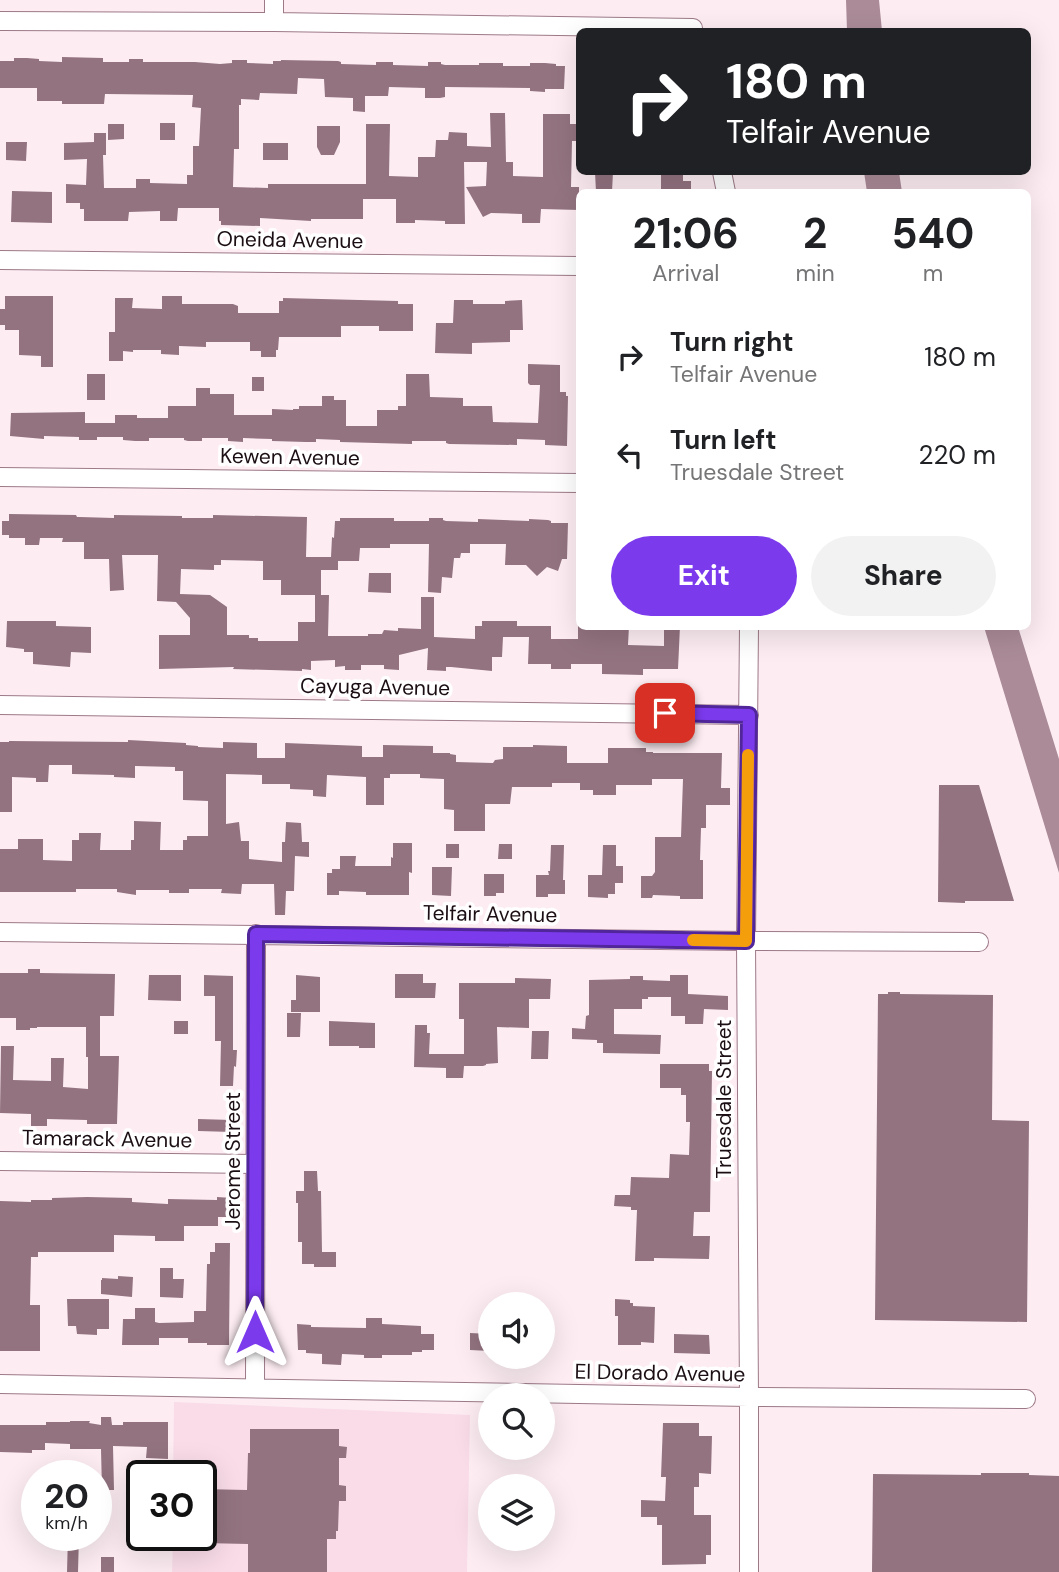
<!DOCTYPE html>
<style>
body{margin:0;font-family:"DM Sans",sans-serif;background:#f2f2f2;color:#202124;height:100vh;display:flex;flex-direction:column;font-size:26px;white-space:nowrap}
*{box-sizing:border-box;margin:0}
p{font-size:23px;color:#757577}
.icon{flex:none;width:38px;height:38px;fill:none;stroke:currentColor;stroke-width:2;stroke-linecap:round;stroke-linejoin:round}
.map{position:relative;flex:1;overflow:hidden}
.side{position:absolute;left:576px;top:189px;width:455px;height:441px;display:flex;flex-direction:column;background:#fff;border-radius:10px;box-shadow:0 7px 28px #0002}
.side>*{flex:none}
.top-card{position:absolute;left:576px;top:28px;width:455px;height:147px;border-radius:10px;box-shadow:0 7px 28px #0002;background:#202124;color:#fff;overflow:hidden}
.tools{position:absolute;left:478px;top:1292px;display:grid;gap:14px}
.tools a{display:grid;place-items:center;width:77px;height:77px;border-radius:50%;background:#fff;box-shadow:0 7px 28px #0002;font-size:35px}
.speed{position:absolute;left:21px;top:1460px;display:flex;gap:14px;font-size:35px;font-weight:700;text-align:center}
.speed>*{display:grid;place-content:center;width:91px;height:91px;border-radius:50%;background:#fff;box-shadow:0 7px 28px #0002;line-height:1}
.speed small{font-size:18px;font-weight:400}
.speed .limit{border:4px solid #111;border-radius:10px;background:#fff;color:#111}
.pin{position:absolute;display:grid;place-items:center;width:60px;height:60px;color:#fff;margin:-30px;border-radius:14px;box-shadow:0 4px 10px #0006}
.me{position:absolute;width:77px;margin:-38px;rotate:0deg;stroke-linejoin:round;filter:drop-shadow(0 0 5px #0008)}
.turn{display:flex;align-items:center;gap:24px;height:147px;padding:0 35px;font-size:32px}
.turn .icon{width:91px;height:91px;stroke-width:2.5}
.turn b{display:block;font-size:49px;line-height:60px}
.eta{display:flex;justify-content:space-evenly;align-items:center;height:119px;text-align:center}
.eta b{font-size:42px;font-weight:700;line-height:49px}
.action{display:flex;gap:14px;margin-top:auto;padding:14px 35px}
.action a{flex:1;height:80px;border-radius:42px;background:#7c3aed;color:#fff;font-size:28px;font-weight:700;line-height:80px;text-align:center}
.action a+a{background:#f2f2f2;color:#202124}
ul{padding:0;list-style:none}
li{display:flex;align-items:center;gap:21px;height:98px;padding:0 35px}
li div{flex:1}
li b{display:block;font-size:26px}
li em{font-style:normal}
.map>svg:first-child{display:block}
.built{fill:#f9dce8}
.water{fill:#ab8b98}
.building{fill:#937380;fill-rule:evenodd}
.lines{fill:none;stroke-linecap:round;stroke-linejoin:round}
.minor-casing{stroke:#9d7988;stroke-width:20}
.minor{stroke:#fff;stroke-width:18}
.route-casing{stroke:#51269a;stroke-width:18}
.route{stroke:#7c3aed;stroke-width:12}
.slow{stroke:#f59e0b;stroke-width:12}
.labels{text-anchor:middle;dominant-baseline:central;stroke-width:7;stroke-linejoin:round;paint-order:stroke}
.street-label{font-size:21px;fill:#1b0e14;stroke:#fff}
</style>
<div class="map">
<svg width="1059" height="1572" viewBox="0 0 1059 1572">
<rect width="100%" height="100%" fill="#fdedf3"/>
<path class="built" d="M174,1402L470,1415L467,1572H172L173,1535H201V1475H173Z"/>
<path class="water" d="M846,0H879L882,31H847Z
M864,172H899L902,192H867Z
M984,627H1018L1059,759V873Z"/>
<path class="building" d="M62,57L103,58V62H129V59H143V62H195L220,64L232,63V60H247V63L273,64V61H281V60L338,61L341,62V64L376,65V62H393V65L428,66V62H441V64L445,65H479V63H503V66H530V63H545L556,64V66H565L564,89H545V92L530,91V88L445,87V97L440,98H425V88L389,87L388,96H365V112L353,111V98L325,97L324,79L298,78L297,94L260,93L259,100L241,99V105H239V149H234L233,187L268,188V184H366V124H390L389,176L418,177V157H435L436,140H448L449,132L467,133V146L491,147L490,113H505L506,162H513V176L543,177V114H570V124H579V141H572L571,187H579V210L541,209L540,223H522V214L491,213L483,217L466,187L486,186L487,162H464L465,224H445V221L415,220V223H396V199H363V219H311V221L260,218V226L221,225V221H219V208H178L177,221H160V211L129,212L128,221H84V209H80V203H66V184L86,185L87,159L64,160V143L94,142V133H106V155H103L104,188H136V179H150V183L187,184V175H193V146H199L201,108L192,107L193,95L105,94L104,104H62V101H37V88H0V61H14V58H27L39,59V61L62,62Z
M160,123H175V140H160Z
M108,124H124V139L108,140Z
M317,126H340V142L334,155H321L317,147Z
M6,142H27L26,161L6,160Z
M263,143H288V160H263Z
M595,172H613L612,192H596Z
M661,172H683V181H691V192H661Z
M12,191L52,192V223L11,222Z
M5,296H53V367H41V356L19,355V330H5V325H0V309H5Z
M162,296H182V304H233L238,306V313H279V301H283V298L398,301V304H413V331H379V326H341V337H279L278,350H276V357H261V351H250V342H206V347L179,346V355L161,354V350H133V352L123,351V361H109V332H115V298H133L132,308L162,309Z
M454,300H473V304H505V301L522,300L523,330H510V342L472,343V354L435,353L436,323H453Z
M528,364L560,365V392H566V396H568L567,446L545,445V440L517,439V445L449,444L446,443V441H412V444L340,442V440L316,439V442H306L272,441V439L243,438V442L228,441V438H202V441H188L184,440V438H149V441H135L123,440V437H97V440H79V437L44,436V439L10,436L11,413L85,412V423H115V415H137V418H168V406H196V388H210V394H234V415H272V409L293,410V409H299V406H322V396H334V400H346V426H377V410H398V406H406V374H429L430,397L463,398V406H492L493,422L538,423L540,385H530L528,383Z
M87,374H105V400H87Z
M252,377H264V391H252Z
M9,514L76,515L77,517H80L114,518V515L182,516V518H213V515L307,517L306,557H331L332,537L334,538L335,521H340V518H394V521H429V518H443V520L446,521L478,522V519L529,521V519L548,520L551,521V523H568L567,559H562L558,571L547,567L537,576L526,565H505L506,544H470V553H461L460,558H454L452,578L442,577L441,593L428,592L429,544H390V548H360L359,561H338V570H321V595H329L328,636H368V634H382L384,630L398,631V628L421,629V597H434V637L475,639V626H482V621H517V626H551V639H578V626H629L628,645L664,646V626H680L678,669H643V675L602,674V664H571V669H551V664H528L529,637H503L502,657H492V671L451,667H446V671L427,670L428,648L399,655V670L384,669V665H361V670H345V666L335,667V660L311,661V670L302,669V671L233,669L234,667L159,669V635H190V618L176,602L157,601L158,555H122L124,590L110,591L109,559H84V542H62L63,538H40L39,545H25V538H9V535H2V521H9ZM221,560L263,561V580H281V595H319H315V622H298V641H258V638H249V635H227V607L210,595L180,594L181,569L214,570V565H221Z
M369,573H391V593L368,592Z
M7,621H56V626L91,627V653L71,652L70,667L33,664V652H24V649L6,647Z
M128,740L186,743V745L198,746V747L223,748V742L257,743V758H285V743L362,746V757H383V745L433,746V753H450V754L456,755V762L493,763L495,760L503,759V747H533V745L567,746V763H608V748H646V752H653V753H722L721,788H730V805H706V828H701L700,860H703V899H680V896L653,895L652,898H641V876H652L655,872V837H681L683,779H652V785H616V795H593V790H580V783H552V787H512L510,804H485V831H454V810L444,809V779L420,778V774H390V778H384V805H366V777L327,775L326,797L313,796V790L290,789V784H262V775L226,774V824L239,822L241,841H249V859L282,862V842H285L286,822L301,823L302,842H309V857L295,856L294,891H286L285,915H275L274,884H242L241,894L221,893L222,889H189V893H169V890H136V895L117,892V889H76V892H0V849H18V839H43V860L72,861V840H79V833H101L100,850H131V840H134V821L161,822L160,850H183V840H187V836H208V801L183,800V771H175V767L135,766V778L114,777V775L72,774V765H49L48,782H36V778L12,777V812H0V742H9V741L128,742Z
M939,785H979L1014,901H965V903L938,902Z
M393,843H412V873L409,872V895H366V892L339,891V895H327V873H332V869H340V856H356L355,866H391V857L393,858Z
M446,844H459V858H446Z
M499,844H512V859H498Z
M551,845H564L563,880H565V894H548V897H536V875H549L548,871H550Z
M603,845H616V866H623V883H615V894H608V898L588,897V875H602Z
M432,867H452L451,896L432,895Z
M484,874H504V893H496V896H484Z
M28,969H40V973L115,974L114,1016H100V1056H119L117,1124H87V1120L47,1119V1126H31V1114L0,1113L1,1046H14L13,1080L51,1081V1058H64L63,1087L88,1089V1057H86V1027H37V1028H30V1030H16V1018H0V973H28Z
M395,974H423V983H436L435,998H395Z
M149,975H181V1001L148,1000Z
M204,975L233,976V1050H237L236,1067L234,1066L233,1086H220L221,1041H215V996H204Z
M296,975L320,977V1012H291V1000H296Z
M670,975H688V994L728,996V1010L704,1009L703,1024H685V1016H671V997H648V999H642V1009H614V1034L661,1035L660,1054L603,1053V1043H597V1040L572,1039V1028L585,1029L586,1016L589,1015V980L630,979V976H643V980L670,981Z
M515,978L551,979L550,999H529V1028L497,1027L498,1063L486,1064V1065L483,1066H464L463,1078H446V1068L414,1067L415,1025H427V1033H430L429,1054H464V1019H459V983H515Z
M888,992H900V994L993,995L992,1120L1029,1121L1027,1322L875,1320L878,994H888Z
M287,1013H301L300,1037H287Z
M174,1021H188V1034H174Z
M329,1021L375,1023V1048H359V1046H329Z
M532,1031H549L548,1059H531Z
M660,1064H709V1071H712L710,1212H694L693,1236H710L709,1259L654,1258V1261H635L637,1210H631V1207L614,1206L615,1195H630L631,1177L669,1178L670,1154L689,1155L690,1122H686V1095H681V1088H660Z
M198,1119L232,1120V1132L198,1131Z
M304,1171H317L318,1191H321L322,1252H336V1267H314V1264H302V1242H298V1203H296V1191H304Z
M87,1197L132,1198V1202L168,1204V1199L217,1200V1197L232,1198V1217H218V1226H184V1241H155V1236L114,1235V1252H38V1257H31L30,1305H40V1351H0V1201L31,1202V1200H52V1198Z
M215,1243H230L229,1345H207V1343H188V1338H159V1345H122L123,1319H135V1308H155V1322L159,1323L194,1322V1311H206L207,1264H210V1252H215Z
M160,1268H173V1279H184L183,1298L160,1297Z
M118,1276L133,1277L132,1297L101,1294V1280H102V1278L118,1279Z
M67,1299H109V1329H97V1335L77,1334L76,1326H68Z
M615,1299L630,1300V1303H633V1306L655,1307L654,1343L641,1342V1345H618V1316H615Z
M366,1318H382V1324L421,1326V1334H434V1350H422V1352H412V1355H382V1358H364V1355L342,1354L341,1365L322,1364V1354L306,1353V1350H298L297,1324L311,1325V1327L366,1328Z
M470,1333L490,1334V1351L470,1350Z
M674,1334L709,1335L710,1354L674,1353Z
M101,1417H111L112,1425H123V1422H168V1459L146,1458L147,1447L113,1446L114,1490H102L101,1449H70V1444L45,1443V1450H32V1453L0,1452V1425H46V1422H70V1421H90L89,1423L101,1425Z
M663,1423H699V1436H712L711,1474L699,1473V1487H694V1515H711V1555H706V1564L662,1565V1525H657V1517H641V1500L665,1501L666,1477H661Z
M250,1429H339V1446L347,1447L346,1458H339V1485L346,1486V1501H339L338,1531H336V1539H327V1572H248V1544L203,1543L204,1538L201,1537V1489L247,1490L248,1453H250Z
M981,1473H1029V1475L1059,1476V1572H872L873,1474L981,1475Z
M126,1507L142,1508V1520H126Z
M68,1535H79L78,1572H67Z
M101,1557H114V1572H101Z"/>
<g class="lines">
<g class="minor-casing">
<path id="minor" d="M0,21L274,22L693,28V32
M274,22V0
M722,172L726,192
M0,260L579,266
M0,477L579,483
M0,705L749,715
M0,932L746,941L979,942
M0,1161L255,1164
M0,1384L749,1397L1026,1399
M255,1388L256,934
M749,1572V1397L746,941L749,626"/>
</g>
<use href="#minor" class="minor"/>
</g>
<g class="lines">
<g class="route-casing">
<path id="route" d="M255,1332L256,934L746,941L749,715L665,713"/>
</g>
<use href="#route" class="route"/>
<path class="slow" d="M693,940L746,941L748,755"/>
</g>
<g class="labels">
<g class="street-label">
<text transform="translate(290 240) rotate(1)">Oneida Avenue</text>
<text transform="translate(290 457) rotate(1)">Kewen Avenue</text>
<text transform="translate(375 687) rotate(1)">Cayuga Avenue</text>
<text transform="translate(490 914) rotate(1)">Telfair Avenue</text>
<text transform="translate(724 1099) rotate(-90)">Truesdale Street</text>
<text transform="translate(107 1139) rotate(1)">Tamarack Avenue</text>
<text transform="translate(233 1161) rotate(-90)">Jerome Street</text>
<text transform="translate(660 1373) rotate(1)">El Dorado Avenue</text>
</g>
</g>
</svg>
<div class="tools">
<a><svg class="icon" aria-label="sound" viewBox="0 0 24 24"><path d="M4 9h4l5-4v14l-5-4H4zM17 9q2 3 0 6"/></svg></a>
<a><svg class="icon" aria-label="search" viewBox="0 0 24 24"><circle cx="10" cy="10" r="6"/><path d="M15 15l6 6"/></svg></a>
<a><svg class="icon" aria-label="layers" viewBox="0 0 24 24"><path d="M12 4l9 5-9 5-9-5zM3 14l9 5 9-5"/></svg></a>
</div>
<div class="speed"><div>20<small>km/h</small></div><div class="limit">30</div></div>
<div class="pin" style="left:665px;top:713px;background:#d93025"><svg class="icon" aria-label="arrive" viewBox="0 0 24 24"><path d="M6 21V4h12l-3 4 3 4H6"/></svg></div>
<svg class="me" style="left:255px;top:1332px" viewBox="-20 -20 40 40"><path d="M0-17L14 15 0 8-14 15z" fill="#7c3aed" stroke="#fff" stroke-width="4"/></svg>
<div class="top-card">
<div class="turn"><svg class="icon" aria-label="right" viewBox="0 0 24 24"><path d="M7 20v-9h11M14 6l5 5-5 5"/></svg><div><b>180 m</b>Telfair Avenue</div></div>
</div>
<section class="side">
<div class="eta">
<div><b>21:06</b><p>Arrival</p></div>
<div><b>2</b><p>min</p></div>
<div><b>540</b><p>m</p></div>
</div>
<ul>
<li><svg class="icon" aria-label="right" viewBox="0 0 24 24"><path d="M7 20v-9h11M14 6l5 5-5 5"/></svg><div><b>Turn right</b><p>Telfair Avenue</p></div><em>180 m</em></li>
<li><svg class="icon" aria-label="left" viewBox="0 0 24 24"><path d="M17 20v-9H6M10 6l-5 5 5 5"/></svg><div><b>Turn left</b><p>Truesdale Street</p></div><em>220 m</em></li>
</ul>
<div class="action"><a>Exit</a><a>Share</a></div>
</section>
</div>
